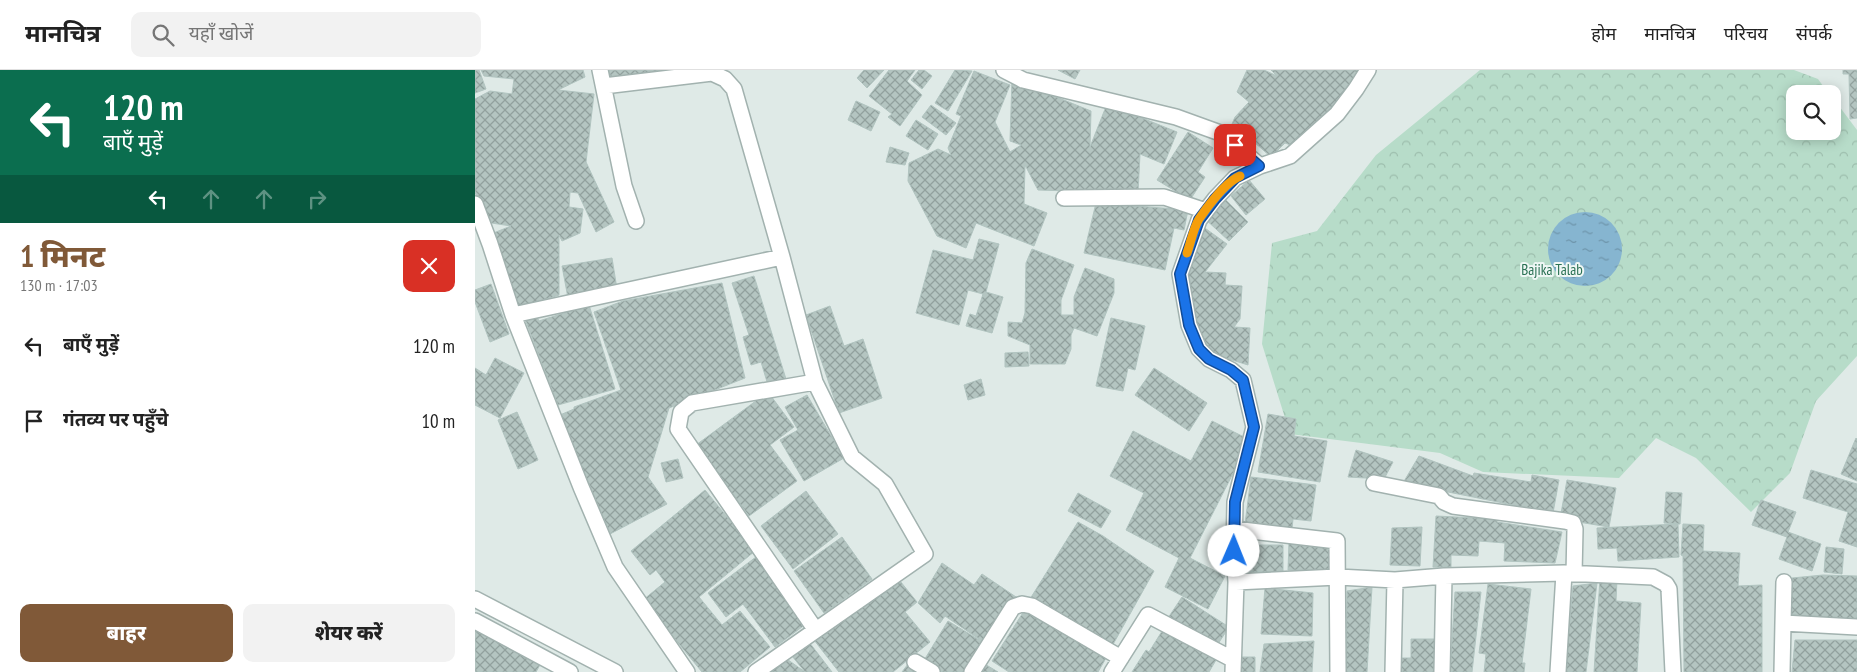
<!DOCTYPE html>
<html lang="hi">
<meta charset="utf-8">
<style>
body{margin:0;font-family:"PT Sans Narrow","Noto Sans Devanagari",sans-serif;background:#f2f2f2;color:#222;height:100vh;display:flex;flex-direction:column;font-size:19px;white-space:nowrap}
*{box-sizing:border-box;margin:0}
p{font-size:16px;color:#767676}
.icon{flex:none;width:28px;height:28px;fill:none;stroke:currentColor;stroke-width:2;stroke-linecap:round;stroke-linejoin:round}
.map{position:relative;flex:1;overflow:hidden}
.side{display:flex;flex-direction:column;background:#fff;width:475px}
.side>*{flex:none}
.banner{background:#0b6e4f;color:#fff;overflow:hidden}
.buttons{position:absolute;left:1311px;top:15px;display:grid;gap:10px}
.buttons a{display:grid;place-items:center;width:55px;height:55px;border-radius:10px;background:#fff;box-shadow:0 2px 12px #0003;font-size:25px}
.pin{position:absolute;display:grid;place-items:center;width:42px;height:42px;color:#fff;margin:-21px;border-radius:10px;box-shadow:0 2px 8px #0006}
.me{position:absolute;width:55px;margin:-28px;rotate:1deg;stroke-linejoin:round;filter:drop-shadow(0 0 4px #0008)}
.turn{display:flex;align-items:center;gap:18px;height:105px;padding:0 20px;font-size:22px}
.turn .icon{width:65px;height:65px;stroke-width:2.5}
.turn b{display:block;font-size:35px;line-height:42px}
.lanes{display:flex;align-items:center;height:48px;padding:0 20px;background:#0003;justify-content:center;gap:25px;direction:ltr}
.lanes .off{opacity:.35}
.round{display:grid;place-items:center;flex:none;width:52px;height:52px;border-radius:10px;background:#f2f2f2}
.headline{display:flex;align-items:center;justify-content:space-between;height:85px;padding:0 20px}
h1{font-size:30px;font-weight:800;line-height:38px;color:#805938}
.button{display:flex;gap:10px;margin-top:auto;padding:10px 20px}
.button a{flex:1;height:58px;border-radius:10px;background:#805938;color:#fff;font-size:20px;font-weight:800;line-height:58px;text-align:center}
.button a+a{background:#f2f2f2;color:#222}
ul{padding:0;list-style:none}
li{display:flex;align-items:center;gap:15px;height:75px;padding:0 20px}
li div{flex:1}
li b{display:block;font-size:19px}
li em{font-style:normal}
header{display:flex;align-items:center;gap:30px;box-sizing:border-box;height:70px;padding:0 25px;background:#fff;border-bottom:1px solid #e0e0e0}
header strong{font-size:24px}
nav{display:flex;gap:28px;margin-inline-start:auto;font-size:18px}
.search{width:350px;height:45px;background:#f2f2f2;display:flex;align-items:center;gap:12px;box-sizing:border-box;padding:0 18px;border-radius:10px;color:#767676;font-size:19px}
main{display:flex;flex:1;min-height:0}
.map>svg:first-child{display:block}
.forest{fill:url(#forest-crowns)}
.water{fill:url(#water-ripples)}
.building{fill:url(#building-cross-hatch);stroke:#b1c4c0}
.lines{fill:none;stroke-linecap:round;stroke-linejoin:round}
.minor-casing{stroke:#a2b2af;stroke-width:18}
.minor{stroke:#fff;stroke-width:15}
.route-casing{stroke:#114b97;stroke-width:12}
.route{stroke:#1a73e8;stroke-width:9}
.slow{stroke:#f59e0b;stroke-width:9}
.labels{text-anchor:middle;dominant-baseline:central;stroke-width:4;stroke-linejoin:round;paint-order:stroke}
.park-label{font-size:15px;fill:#2a7154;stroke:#eff7f5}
</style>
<header>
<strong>मानचित्र</strong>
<div class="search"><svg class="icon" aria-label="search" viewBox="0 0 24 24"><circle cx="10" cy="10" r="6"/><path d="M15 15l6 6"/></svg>यहाँ खोजें</div>
<nav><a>होम</a><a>मानचित्र</a><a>परिचय</a><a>संपर्क</a></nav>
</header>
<main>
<section class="side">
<div class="banner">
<div class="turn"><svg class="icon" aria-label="left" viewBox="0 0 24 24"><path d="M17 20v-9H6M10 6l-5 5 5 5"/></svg><div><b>120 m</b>बाएँ मुड़ें</div></div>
<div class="lanes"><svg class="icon" aria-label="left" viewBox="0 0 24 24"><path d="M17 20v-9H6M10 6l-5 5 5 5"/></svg><svg class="icon off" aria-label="ahead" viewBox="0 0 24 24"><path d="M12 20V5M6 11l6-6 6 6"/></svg><svg class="icon off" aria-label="ahead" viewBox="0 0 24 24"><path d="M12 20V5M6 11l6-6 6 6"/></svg><svg class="icon off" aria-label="right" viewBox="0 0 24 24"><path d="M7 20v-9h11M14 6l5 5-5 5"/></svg></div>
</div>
<div class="headline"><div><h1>1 मिनट</h1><p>130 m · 17:03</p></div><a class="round" style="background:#d93025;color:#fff"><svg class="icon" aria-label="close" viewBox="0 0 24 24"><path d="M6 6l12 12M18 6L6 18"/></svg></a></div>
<ul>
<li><svg class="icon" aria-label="left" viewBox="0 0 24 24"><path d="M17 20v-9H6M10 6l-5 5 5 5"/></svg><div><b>बाएँ मुड़ें</b></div><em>120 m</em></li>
<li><svg class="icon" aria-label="arrive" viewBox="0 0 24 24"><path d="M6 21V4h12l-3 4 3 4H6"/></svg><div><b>गंतव्य पर पहुँचे</b></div><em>10 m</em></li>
</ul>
<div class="button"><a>बाहर</a><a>शेयर करें</a></div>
</section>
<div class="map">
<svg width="1382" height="602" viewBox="0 0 1382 602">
<defs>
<pattern id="forest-crowns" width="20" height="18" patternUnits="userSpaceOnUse" patternTransform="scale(1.25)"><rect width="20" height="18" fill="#b7dcc9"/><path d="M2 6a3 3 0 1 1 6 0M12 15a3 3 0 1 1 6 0" fill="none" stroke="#9dbead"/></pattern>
<pattern id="water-ripples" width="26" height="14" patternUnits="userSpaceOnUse" patternTransform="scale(1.25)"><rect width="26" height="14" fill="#86b5d0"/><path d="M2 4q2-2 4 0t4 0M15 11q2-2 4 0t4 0" fill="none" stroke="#6d94aa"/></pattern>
<pattern id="building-cross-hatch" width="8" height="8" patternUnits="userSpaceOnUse" patternTransform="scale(1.25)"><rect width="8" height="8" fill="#b4c5c1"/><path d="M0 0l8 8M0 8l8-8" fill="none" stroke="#92a19e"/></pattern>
</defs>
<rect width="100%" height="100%" fill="#dfeae7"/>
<path class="forest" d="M1005,0H1319L1343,9L1354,24H1320V61H1358V28L1382,60V286L1341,331L1315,403L1276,442L1221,388L1181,368L1144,408L1008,402L965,383L815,364L787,274L797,173L842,161L901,85Z"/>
<path class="water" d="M1073 179a37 37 0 1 1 74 0a37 37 0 1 1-74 0Z"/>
<path class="building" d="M0,0H4L11,19L0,23Z
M6,0H108L110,7L83,20L119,24L111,92L139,152L121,162L103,123L95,122L94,137L108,139L105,163L87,171L84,165V225L40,239L16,164L36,156L10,152L0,122V29L15,21L37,24L39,9L9,6Z
M134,0H194L136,10Z
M389,0H409L392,18L382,8Z
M414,0H440L432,11L447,25L425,56L413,47L417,44L394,26Z
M444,0H449L457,6L447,19L436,10Z
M480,0L497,1L473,41L460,33Z
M583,0H605L600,9Z
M772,0H789L802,6L796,0H886L856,40L818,76L810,73L796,87L779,72L782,65L757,54L760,47L774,32L762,22Z
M1368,0H1382V48L1375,49L1374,4H1368Z
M499,1L535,15L520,52L535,82L546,75L535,71L537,9L616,41L615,77L632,34L702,62L689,94L665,84L663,123L563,120L550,95L549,134L572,143L559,176L501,153L491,178L462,166L433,111L434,93L463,79L476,85L473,78L486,46L481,44Z
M381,31L405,42L396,61L373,50Z
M456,35L481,53L471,65L447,47Z
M441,50L463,64L453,80L431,66Z
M713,62L738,78L723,102L730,107L715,130L682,110Z
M415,77L434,83L430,95L411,92Z
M774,110L790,129L771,145L756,126Z
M748,127L773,152L754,171L728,147Z
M621,133L713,140L709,160L699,158L690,200L609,183Z
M727,156L752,174L730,202L751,203L750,215L767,216L765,249L759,257L775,258L773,295L729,281L708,212Z
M504,169L524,174L511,222L528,227L517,263L491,256L495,244L501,246L508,224L493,220L484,255L441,243L458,180L498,190Z
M557,179L599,195L586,230V245H599V227L610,198L639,209V223L622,266L599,258L596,265V279L590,294H555V275L533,266V252L547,253L550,243L551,193Z
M137,188L142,219L93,228L87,196Z
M279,206L311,309L293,315L286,292L276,295L268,267L274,265L257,213Z
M247,213L270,308L194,338L173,407L192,434L135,464L85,345L99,339V337L146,320L119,242L148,231Z
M16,214L34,264L15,272L0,232V220Z
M114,235L140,319L83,335L50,249L61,245L64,251Z
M355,236L369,276L388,269L407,328L364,343L331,245Z
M636,248L670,256L660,300L653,298L648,321L621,316Z
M553,282L554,296L530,297V283Z
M20,288L49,303L25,348L0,335V298L11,305Z
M679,298L732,333L714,361L660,325Z
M506,309L510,325L493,330L489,315Z
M293,322L319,357L295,375L322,411L274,446L221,375Z
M332,325L369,388L329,411L305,370L323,360L310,337Z
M42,342L63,390L43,399L23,350Z
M793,344L821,349L819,366L852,371L845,412L783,402Z
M737,351L775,370L715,488L750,506L733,539L690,517L704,488L651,460L669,423L635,406L658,361L716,391Z
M1381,368L1382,369V411L1366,404Z
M881,380L918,392L909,409L873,407Z
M944,386L998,406L999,403L1056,412L1057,405L1084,410L1078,443L928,413Z
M203,389L208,408L191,412L186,393Z
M1336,400L1382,414V477L1364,471L1373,442L1328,428Z
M776,407L841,415L836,451L818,449L817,459L770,454Z
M1092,410L1141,418L1134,457L1085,449Z
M230,420L280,481L224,527L247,555L265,541L295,577L265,602H227L168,530L190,512L181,500L175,505L156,481Z
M331,421L363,464L318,499L286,456Z
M1191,422L1207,423L1205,454L1189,453Z
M603,423L636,441L626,458L593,441Z
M1286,430L1321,442L1313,462L1346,474L1337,501L1304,489L1312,467L1277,455Z
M961,446L1022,449V452L1087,462L1080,493L1029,491L1030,473L1004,471L1003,486L976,485V497H958Z
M603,452L628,466L679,501L636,578L555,529Z
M1203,454L1204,487L1143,491L1142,478L1123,479L1122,458Z
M1208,454L1229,455L1228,481L1265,483L1263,516L1287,515V602H1209L1208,486L1206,485Z
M947,457L945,496L915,495L917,458Z
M367,467L397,509L349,543L319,501Z
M814,472L857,474V501L813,500Z
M765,475H808V502H765Z
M1351,477L1369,479L1367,504L1349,502Z
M281,487L331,554L300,577L268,534L251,547L233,523Z
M467,493L499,515L507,504L541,527L510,573L470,546L465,553L443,533Z
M1348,505L1382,506V551L1316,545L1317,508Z
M421,506L442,532L430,542L455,572L418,602H364L339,570Z
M1125,508L1142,509L1141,531L1166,533L1162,602H1119Z
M1122,513L1111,602H1090L1098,516Z
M1013,514L1056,519L1047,593H1050L1049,602H1009L1011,584L1004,583Z
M897,517L892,602H871L872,521Z
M790,518L838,523L837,566L786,564Z
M980,522H1006L997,602H975Z
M707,527L754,557L741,577L693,548Z
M551,538L631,588L623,602H534L517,591Z
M473,551L511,574L494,602H464L448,592Z
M689,558L741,590L734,602H657L671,580L674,582Z
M0,560L66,593L61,602H0Z
M936,569H962L961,602H924V588H936Z
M1320,570H1382V602H1317Z
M839,571L837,602H785L789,574Z
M334,572L357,602H330L317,586Z
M309,587L330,602H290Z
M765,587H780V602H765Z
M508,593L523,602H502Z
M433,594L444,602H427Z"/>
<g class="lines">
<g class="minor-casing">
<path id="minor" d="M125,0L149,116L161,151
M529,0L548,10L701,47L748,64L785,96
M129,16L237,3L250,9L259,19L307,187L340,312L377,387L410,414L450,484L281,602
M589,128L689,127L731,141
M0,134L15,174L38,245L106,417L140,497L212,602
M38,245L307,187
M340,312L217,333L206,342L203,359L340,559
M899,413L964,426L969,432L978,436L1090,451L1098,453L1100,459L1099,504
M759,459L862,471L863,602
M969,506L1089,503
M761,512L863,507L920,510L969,506L967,602
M0,529L140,602
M0,551L95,602
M1308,553L1309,512
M440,592L457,602
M497,602L538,537L547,534L557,536L646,588
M637,602L673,545L757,589
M758,602L761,512L759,481L760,432L779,357L768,310L756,300L734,289L724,279L714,255L705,204L724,150L740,129L760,108L785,96L815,86L862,44L881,19L893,0
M918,602L920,510
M1083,602L1089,503L1178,507L1191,514L1194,519L1198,602
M1307,602L1308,553L1382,557"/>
</g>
<use href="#minor" class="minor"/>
</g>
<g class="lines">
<g class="route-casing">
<path id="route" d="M759,481L760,432L779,357L768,310L756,300L734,289L724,279L714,255L705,204L724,150L740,129L760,108L784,96L760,75"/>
</g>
<use href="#route" class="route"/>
<path class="slow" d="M712,183C716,172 718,159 724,149C733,136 751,112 765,106"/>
</g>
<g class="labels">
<g class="park-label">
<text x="1077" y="199">Bajika Talab</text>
</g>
</g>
</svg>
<div class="buttons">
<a><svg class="icon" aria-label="search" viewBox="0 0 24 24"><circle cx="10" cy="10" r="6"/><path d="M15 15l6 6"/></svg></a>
</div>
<div class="pin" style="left:760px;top:75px;background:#d93025"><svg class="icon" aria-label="arrive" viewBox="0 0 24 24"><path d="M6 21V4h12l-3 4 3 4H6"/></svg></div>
<svg class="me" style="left:759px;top:481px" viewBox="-20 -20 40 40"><circle r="19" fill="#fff"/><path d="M0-13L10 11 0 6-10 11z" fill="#1a73e8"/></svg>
</div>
</main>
